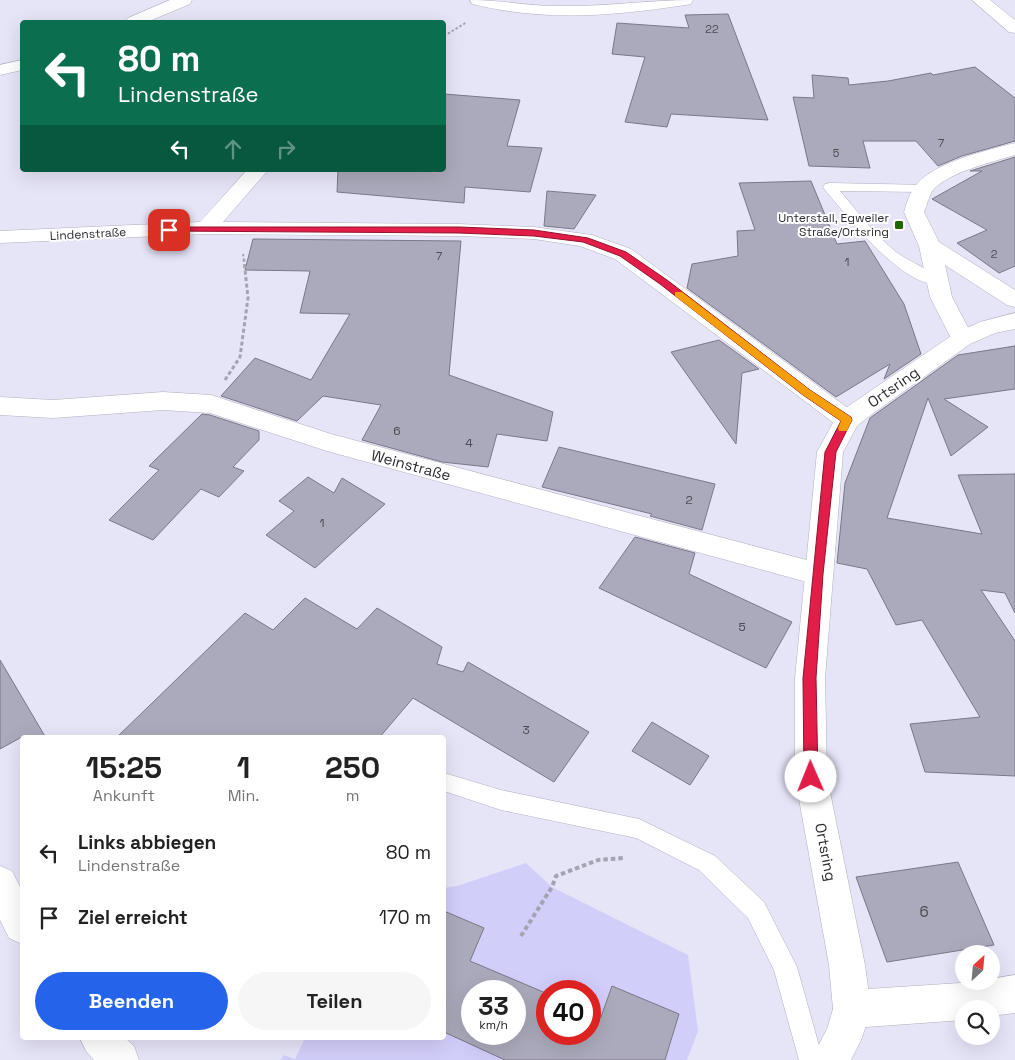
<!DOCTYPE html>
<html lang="de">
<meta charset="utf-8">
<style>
body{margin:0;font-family:"Space Grotesk",sans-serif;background:#f6f6f6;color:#222;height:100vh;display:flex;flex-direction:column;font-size:19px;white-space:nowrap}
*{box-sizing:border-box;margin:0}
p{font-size:16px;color:#767676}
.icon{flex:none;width:28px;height:28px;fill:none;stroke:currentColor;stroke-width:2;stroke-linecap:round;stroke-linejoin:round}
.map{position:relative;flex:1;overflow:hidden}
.panel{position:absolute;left:20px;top:735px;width:426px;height:305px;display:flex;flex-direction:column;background:#fff;border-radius:5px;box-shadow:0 5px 20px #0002}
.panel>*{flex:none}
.guide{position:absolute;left:20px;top:20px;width:426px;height:152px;border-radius:5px;box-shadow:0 5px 20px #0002;background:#0b6e4f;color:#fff;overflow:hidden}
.needle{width:32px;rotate:26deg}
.fabs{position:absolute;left:955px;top:945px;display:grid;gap:10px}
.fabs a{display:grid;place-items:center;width:45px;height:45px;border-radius:50%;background:#fff;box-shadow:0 5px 20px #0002;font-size:25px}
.speed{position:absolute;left:461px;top:980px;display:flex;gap:10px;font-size:25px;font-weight:700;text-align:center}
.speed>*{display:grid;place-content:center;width:65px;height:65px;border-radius:50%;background:#fff;box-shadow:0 5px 20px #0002;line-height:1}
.speed small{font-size:12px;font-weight:400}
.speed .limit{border:8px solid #d22;background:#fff;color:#111}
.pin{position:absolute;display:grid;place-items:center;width:42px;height:42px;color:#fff;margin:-21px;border-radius:10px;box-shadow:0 2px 8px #0006}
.me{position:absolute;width:55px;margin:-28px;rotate:359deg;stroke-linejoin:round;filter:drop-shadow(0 0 4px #0008)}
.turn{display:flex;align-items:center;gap:18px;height:105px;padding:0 15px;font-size:22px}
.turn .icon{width:65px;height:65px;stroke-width:2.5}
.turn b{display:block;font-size:35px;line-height:42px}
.lanes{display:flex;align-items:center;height:48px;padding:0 15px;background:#0003;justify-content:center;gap:25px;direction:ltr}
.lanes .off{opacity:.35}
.eta{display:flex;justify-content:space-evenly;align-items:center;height:85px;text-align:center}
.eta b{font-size:30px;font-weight:700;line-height:35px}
.cta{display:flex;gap:10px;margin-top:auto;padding:10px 15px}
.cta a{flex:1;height:58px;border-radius:30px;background:#2563eb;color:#fff;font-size:20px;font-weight:700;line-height:58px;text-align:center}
.cta a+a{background:#f6f6f6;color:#222}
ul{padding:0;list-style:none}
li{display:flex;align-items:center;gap:15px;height:65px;padding:0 15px}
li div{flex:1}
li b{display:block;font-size:19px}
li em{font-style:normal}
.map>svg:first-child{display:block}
.green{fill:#d2cefa;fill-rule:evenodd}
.building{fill:#abaabc;stroke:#797788;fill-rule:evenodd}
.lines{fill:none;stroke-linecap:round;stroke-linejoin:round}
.service-casing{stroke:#b0afc1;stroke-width:1}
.minor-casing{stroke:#b0afc1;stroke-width:1}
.tertiary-casing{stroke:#b0afc1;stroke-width:1}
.path-far2{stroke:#a4a3b1;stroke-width:2;stroke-dasharray:2.5 2;stroke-linecap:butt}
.path-far1{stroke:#a4a3b1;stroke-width:3;stroke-dasharray:4 2.5;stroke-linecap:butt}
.path{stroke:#a4a3b1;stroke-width:4;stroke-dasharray:4.5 3;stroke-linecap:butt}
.service{fill:#fff;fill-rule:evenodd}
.minor{fill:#fff;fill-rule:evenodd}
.tertiary{fill:#fff;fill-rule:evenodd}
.route{fill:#e11d48;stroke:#92132f}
.slow{fill:#f59e0b}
.poi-dot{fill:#206700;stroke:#fff;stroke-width:2}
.labels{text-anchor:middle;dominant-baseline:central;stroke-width:4;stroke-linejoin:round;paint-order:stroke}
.far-number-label{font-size:11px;fill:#4b4b54}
.far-poi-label{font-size:12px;fill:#2b2b31;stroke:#fff;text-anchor:end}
.far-street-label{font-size:12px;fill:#2b2b31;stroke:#fff}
.number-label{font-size:12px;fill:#4b4b54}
.street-label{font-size:15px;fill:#2b2b31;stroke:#fff}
.near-number-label{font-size:15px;fill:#4b4b54}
</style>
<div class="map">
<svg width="1015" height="1060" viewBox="0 0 1015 1060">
<rect width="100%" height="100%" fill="#e6e4f7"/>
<path class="green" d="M526,863L552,887L688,955L698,1031L687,1060H280L284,1055L295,1059L305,1038H444V888L457,886ZM472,991H515V1034H472ZM548,991H590V1034H548Z"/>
<path class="building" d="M728,14L768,120L671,114L667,127L625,122L645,57L612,54L617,23L689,28L685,15Z
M975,67L1015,98V141L962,156L938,166L916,141H863L870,168L809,166L793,97L814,98L812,75L848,78L849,85L888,81L931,73L933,75Z
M444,94L520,100L507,146L542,148L530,192L465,187L464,203L337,192L338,170H444Z
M1015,157V266L999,273L957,243L987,230L932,199L982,171H970Z
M811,181L837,244L865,241L904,304L921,354L884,379L890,364L836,397L687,288L692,264L738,256L737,231L755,230L739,183Z
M547,191L596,195L574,229L544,226Z
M253,239L461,241L449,375L553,412L547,441L497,434L488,467L442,462L362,440L381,405L323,396L297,421L221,396L255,358L311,380L350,314L300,313L310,271L245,270Z
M719,340L759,369L742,373L736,444L671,352Z
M1015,346V389L944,399L988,427L951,456L928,398L887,518L982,534L958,475L1015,474V613L1005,593L981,590L1015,641V776L925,772L910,724L980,717L922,620L896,625L867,569L837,563L845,483L870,418L958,355Z
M202,414L210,415L259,431V440L233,467L244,471L219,497L201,489L153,540L109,520L159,470L149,466Z
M559,447L715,484L702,530L650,516L652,514L542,487Z
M308,477L334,493L342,478L385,504L315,568L266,535L294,511L279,501Z
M635,537L695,553L689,574L792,622L766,668L599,588Z
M305,598L357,629L377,608L442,647L437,664L463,672L468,662L589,732L554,782L413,698L379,738H116L245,613L273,630Z
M0,660L46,738H20L0,749Z
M652,722L709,756L690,785L632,751Z
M958,862L994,945L887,962L856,877Z
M444,911L484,928L470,961L548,994V1034H590V1013L601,1017L612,986L679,1014L665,1060H505L444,1032ZM472,991H515V1034H472Z"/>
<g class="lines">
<g class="service-casing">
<path id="service" d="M830,183L929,185L931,188L924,192L840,191C858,212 875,235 896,252C905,259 941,276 943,280L941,283C905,292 846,214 825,190L823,187L825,184Z
M444,773L501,790L639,819L715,856L764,902L797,967L823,1060H799L774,970L748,918L699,870L636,838L501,810L444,791Z"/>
</g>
<g class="minor-casing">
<path id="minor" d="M170,0H192L190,4L147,22H125L128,18Z
M470,0C500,0 528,6 558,6C603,7 648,0 693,0L691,4L685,5C611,16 546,22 472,4Z
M972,0H990L1015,20V33L1009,32Z
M22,60V70L0,75V65Z
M1015,143V155C992,162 949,172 933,190C929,196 927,205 924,212L939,242L1015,290V307L1007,305L945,265L952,297L974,339L970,344L962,347L954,344L930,297L919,246L904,212C907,202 910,192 917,184C935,162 988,150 1015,143Z
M247,170H268L223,222L459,224L534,227L592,235L631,249L856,414L860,420L856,426L847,429L838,426L615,259L580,246L534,239L459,236L206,234L0,243V231L200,222Z
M163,392L211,395L331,434L818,563L828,566L832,574L828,582L818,585L327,451L210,413L163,410L53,418L0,415V397L53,400Z
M1015,975V1013L991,1016V1009H964V1020L852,1028L839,1022L833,1009L839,996L852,990L991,981V979Z"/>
</g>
<g class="tertiary-casing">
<path id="tertiary" d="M1015,313V329L995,333L970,344L868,417L857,426L843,452L825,678L827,777L865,965L871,1009L862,1038L851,1060H811L827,1029L833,1009L829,965L795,777V678L817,452L838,414L850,405L954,334L980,322Z
M0,866L12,871L22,891V944L9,938L0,920Z
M80,1038H125L134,1046L139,1060H94L86,1051Z"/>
</g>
<path class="path-far2" d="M444,36L467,22
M243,254L244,261"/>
<path class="path-far1" d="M225,380L240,357L248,298L244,260"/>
<path class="path" d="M521,936L552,887L556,876L598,860L624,858"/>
<use href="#service" class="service"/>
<use href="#minor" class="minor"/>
<use href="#tertiary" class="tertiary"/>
</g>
<path class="route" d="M169,227H459L534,230L588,238L626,252L667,280L810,390L851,417L852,420L836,452L823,574L816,678L818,777L816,781L811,783L806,781L804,777L803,678L825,452L841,421L803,395L660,284L620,256L583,242L534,236L459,233L166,231L165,230Z"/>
<path class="slow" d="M675,292H682L810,390L851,417L852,420L847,431H839L838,428L841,421L803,395L675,296Z"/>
<rect class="poi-dot" x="894" y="220" width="10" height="10" rx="2.5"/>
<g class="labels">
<g class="far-number-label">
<text x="712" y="29">22</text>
<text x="941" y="143">7</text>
<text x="836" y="153">5</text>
<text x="994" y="254">2</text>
<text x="439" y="256">7</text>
</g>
<g class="far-poi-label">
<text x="889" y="218">Unterstall, Egweiler<tspan x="889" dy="14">Straße/Ortsring</tspan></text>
</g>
<g class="far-street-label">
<text transform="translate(88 234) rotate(-3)">Lindenstraße</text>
</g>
<g class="number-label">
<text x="847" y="262">1</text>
<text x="397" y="431">6</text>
<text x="469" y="443">4</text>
<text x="689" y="500">2</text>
<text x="322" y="523">1</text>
<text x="742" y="627">5</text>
<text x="526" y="730">3</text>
</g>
<g class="street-label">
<text transform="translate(893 387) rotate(-35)">Ortsring</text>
<text transform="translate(411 465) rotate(15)">Weinstraße</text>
<text transform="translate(826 852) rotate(79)">Ortsring</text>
</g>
<g class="near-number-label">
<text x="924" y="911">6</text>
</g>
</g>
</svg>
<div class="fabs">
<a><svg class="needle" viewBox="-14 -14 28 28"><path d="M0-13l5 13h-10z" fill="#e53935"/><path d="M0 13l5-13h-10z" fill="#767676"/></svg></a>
<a><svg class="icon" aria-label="search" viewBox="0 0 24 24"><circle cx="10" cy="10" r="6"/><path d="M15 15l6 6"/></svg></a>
</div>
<div class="speed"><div>33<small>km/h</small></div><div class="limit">40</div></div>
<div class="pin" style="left:169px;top:230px;background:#d93025"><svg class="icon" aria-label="arrive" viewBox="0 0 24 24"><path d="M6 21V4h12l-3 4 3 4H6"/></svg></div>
<svg class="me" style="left:811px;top:777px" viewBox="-20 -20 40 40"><circle r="19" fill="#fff"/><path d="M0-13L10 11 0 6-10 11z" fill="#e11d48"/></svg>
<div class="guide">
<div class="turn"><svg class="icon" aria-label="left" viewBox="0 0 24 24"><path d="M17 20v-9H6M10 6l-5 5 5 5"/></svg><div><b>80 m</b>Lindenstraße</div></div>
<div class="lanes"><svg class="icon" aria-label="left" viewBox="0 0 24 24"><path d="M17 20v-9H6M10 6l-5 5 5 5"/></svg><svg class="icon off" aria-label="ahead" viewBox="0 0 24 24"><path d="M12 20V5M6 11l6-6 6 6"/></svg><svg class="icon off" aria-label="right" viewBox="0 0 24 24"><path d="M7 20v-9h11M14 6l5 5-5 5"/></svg></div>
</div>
<section class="panel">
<div class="eta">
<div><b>15:25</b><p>Ankunft</p></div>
<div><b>1</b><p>Min.</p></div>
<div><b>250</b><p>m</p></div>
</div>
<ul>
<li><svg class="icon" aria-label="left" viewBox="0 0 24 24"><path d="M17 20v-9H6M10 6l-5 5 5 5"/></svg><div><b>Links abbiegen</b><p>Lindenstraße</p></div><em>80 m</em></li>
<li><svg class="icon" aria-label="arrive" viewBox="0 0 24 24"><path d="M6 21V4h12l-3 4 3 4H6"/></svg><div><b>Ziel erreicht</b></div><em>170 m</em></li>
</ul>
<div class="cta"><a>Beenden</a><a>Teilen</a></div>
</section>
</div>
